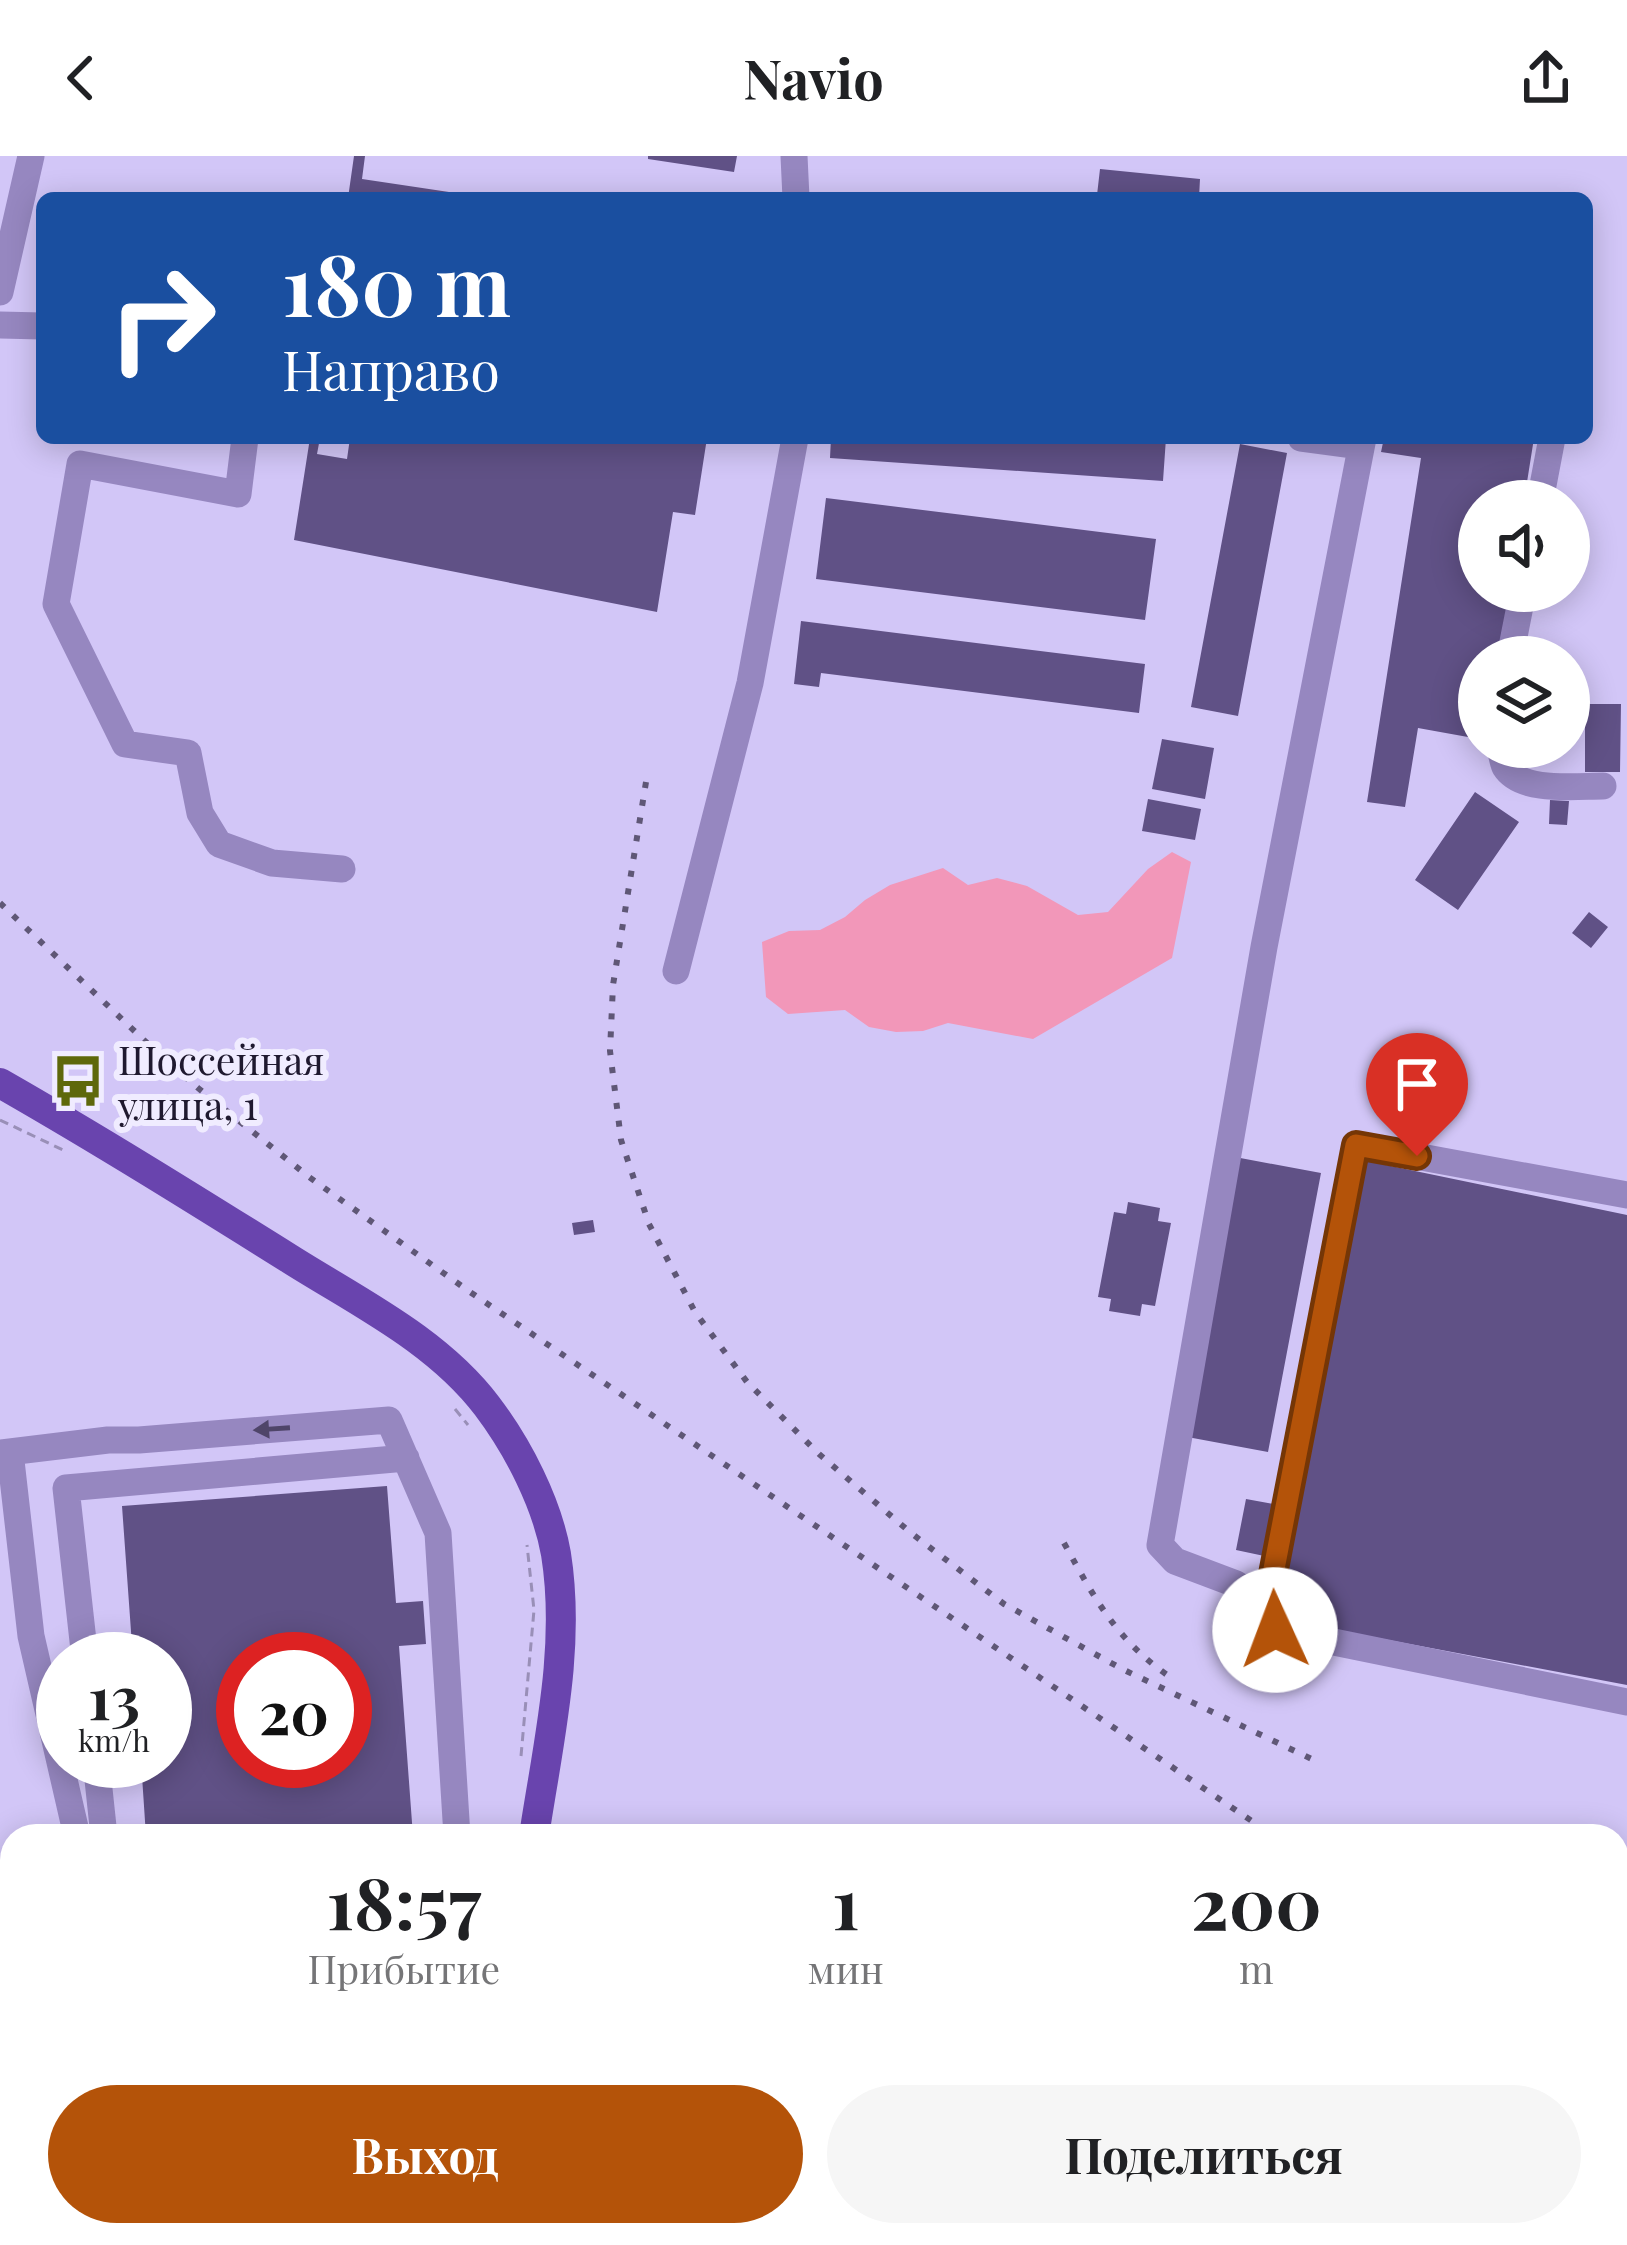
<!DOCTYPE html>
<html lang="ru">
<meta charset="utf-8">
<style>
body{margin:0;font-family:"Playfair Display",serif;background:#f6f6f6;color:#202124;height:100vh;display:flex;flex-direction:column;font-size:45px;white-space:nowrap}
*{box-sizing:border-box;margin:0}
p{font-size:39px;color:#757577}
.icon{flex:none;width:66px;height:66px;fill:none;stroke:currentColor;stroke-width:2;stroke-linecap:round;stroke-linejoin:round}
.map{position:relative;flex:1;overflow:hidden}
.panel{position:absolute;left:0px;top:1668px;width:1629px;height:423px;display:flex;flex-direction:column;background:#fff;border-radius:36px 36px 0 0;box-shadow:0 6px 30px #0003}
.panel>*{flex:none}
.banner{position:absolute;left:36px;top:36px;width:1557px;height:252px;border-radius:18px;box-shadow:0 6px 30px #0003;background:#1a4fa0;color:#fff;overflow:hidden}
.controls{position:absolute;left:1458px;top:324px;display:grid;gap:24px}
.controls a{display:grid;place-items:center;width:132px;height:132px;border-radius:50%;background:#fff;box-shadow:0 6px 30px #0003;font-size:60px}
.speed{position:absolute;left:36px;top:1476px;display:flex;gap:24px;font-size:60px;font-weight:700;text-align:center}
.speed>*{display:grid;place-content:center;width:156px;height:156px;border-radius:50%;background:#fff;box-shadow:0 6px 30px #0003;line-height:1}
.speed small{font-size:30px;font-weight:400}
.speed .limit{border:18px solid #d22;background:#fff;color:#111}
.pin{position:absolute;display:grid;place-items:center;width:102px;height:102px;color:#fff;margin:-123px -51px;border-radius:50% 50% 50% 0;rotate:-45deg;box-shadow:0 0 12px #0007}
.pin .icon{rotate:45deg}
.me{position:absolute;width:132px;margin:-66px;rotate:358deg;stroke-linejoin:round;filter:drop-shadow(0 0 9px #0008)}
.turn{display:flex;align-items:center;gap:42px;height:252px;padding:0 48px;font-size:54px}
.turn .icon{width:156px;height:156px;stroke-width:2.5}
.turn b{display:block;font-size:84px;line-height:102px}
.eta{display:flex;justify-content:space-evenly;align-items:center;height:204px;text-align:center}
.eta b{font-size:72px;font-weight:700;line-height:84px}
.button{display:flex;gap:24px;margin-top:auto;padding:24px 48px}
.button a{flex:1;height:138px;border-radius:72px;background:#b45309;color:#fff;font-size:48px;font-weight:700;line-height:138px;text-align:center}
.button a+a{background:#f6f6f6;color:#202124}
header{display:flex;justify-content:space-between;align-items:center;height:156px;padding:0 48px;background:#fff;font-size:54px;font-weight:700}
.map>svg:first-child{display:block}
.green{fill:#f297b9}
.building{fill:#605186;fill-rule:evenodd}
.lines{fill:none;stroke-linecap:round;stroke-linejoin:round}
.path{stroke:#998fb7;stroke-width:3;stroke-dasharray:9 6;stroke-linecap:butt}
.minor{stroke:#9687c0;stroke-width:27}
.major{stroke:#6944ae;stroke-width:30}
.rail{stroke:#5f5776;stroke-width:6;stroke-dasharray:6 12;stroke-linecap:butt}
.oneway{fill:#4f4569}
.route-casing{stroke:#753606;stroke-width:30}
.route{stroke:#b45309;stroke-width:21}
.labels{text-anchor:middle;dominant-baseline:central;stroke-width:12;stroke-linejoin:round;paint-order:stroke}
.poi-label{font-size:39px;fill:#1f192f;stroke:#f0ecff;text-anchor:start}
</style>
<header><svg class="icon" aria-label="back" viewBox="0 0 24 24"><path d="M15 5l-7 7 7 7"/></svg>Navio<svg class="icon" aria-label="share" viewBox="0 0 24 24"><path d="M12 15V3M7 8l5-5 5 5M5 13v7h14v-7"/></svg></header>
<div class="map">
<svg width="1627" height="2089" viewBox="0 0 1627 2089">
<rect width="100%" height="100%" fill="#d2c6f7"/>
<path class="green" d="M1172,696L1191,706L1172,802L1033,883L948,867L923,875L896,876L869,871L845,854L788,858L766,841L762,786L789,775L820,774L845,761L865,744L890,729L943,712L968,729L997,722L1027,730L1078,759L1108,756L1148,713Z"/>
<path class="building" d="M354,0H365L362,23L469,39V42H348Z
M648,0H737L734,16L648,3Z
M1100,13L1200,23L1199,42L1097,39Z
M310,282H320L317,298L347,303L350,282H707L695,359L673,356L657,456L294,384Z
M831,282H1166L1163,325L830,302Z
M1384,282H1534L1524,345H1479V435H1510L1499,501H1479V583L1418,572L1405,651L1367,646L1421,302L1381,296Z
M1240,288L1287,297L1238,560L1191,551Z
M826,342L1156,383L1145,464L816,423Z
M801,465L1145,508L1139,557L821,517L819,531L794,528Z
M1585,548H1621L1620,616H1585Z
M1162,583L1214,592L1205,643L1152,633Z
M1475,636L1519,666L1458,754L1415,724Z
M1148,643L1201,653L1195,684L1142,675Z
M1550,644L1569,645L1567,669L1549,668Z
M1589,756L1608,771L1591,792L1572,777Z
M1235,1001L1321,1017L1268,1296L1182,1280Z
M1362,1004L1627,1059V1529L1272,1462Z
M1128,1046L1160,1052L1158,1065L1171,1067L1155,1150L1142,1148L1140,1160L1109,1155L1111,1143L1098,1141L1114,1056L1126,1058Z
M593,1064L595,1076L574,1079L572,1067Z
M387,1330L396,1447L423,1445L426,1488L399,1490L413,1680H146L141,1605H165V1503H133L122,1350ZM243,1503H345V1605H243Z
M1246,1343L1279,1349L1269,1401L1236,1394Z
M409,2079H431L430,2089H403L404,2084H409Z
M569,2079H589L587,2089H566Z"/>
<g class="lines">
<path class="path" d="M0,964L63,994
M455,1253L468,1269
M521,1600L534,1454L527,1389"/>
<path class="minor" d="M794,0L796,42
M0,136L31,0
M0,169L42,170
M245,282L238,338L80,308L56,448L125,588L188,597L200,657L219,688L272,707L342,713
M1301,282L1361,290
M1363,282L1264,791L1160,1389L1175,1405L1236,1428L1267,1449L1275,1474L1627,1546
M1540,345L1552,282
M1510,501L1523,435
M1500,591C1501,595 1503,608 1505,611C1521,637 1576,630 1603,630
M676,815L750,527L795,282
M10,1296L31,1480L77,1680
M0,1297L108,1284H139L389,1264L438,1377L457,1680
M1267,1449L1356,989L1627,1039
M85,1503L66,1332L406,1302
M96,1605L104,1680
M879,2079L914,2089"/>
<path class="major" d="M0,927C98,983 194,1043 290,1103C358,1146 437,1184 487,1250C518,1291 547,1347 556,1398C571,1492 548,1587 534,1680
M0,1731L12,1749
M0,1801L12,1819
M0,1978L12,1972
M178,2079L186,2089
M229,2079L236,2089
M469,2089L470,2079"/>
<path class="rail" d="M646,626L613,829L610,895L621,984L649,1068L695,1156L747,1226L819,1298L911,1377L1004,1448L1124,1514L1316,1605
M0,747L147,887L198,932L309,1021L470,1136L1274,1680
M1064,1387C1096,1445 1118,1487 1176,1525
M1617,1905L1627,1911"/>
</g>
<defs><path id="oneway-solid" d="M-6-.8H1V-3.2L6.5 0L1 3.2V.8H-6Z" transform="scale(3)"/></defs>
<use class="oneway" href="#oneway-solid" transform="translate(272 1273) rotate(176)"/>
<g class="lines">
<g class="route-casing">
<path id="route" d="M1275,1474L1267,1449L1356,989L1417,1000"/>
</g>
<use href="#route" class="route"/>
</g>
<defs>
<g id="bus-bare" transform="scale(4.14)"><path d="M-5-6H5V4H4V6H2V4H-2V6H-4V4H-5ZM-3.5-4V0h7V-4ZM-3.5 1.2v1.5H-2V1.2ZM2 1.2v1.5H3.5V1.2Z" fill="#5e680b" stroke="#f0ecff" stroke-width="2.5" paint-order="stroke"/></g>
</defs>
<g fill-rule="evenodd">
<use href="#bus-bare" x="78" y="925"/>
</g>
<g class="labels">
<g class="poi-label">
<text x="118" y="903">Шоссейная<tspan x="118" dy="45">улица, 1</tspan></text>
</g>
</g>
</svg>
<div class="controls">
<a><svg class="icon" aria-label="sound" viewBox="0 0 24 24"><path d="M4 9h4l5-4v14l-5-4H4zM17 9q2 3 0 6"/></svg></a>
<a><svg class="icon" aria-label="layers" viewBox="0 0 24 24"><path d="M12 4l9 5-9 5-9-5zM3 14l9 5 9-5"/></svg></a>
</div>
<div class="speed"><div>13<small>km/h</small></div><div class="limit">20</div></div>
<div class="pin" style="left:1417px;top:1000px;background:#d93025"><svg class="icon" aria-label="arrive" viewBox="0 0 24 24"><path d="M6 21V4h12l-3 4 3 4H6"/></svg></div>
<svg class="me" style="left:1275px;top:1474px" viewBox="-20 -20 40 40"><circle r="19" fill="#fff"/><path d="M0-13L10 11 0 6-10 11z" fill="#b45309"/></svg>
<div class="banner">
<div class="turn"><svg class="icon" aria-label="right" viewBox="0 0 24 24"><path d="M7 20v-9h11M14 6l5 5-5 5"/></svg><div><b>180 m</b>Направо</div></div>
</div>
<section class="panel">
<div class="eta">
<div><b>18:57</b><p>Прибытие</p></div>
<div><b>1</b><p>мин</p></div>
<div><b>200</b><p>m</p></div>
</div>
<div class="button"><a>Выход</a><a>Поделиться</a></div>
</section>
</div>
